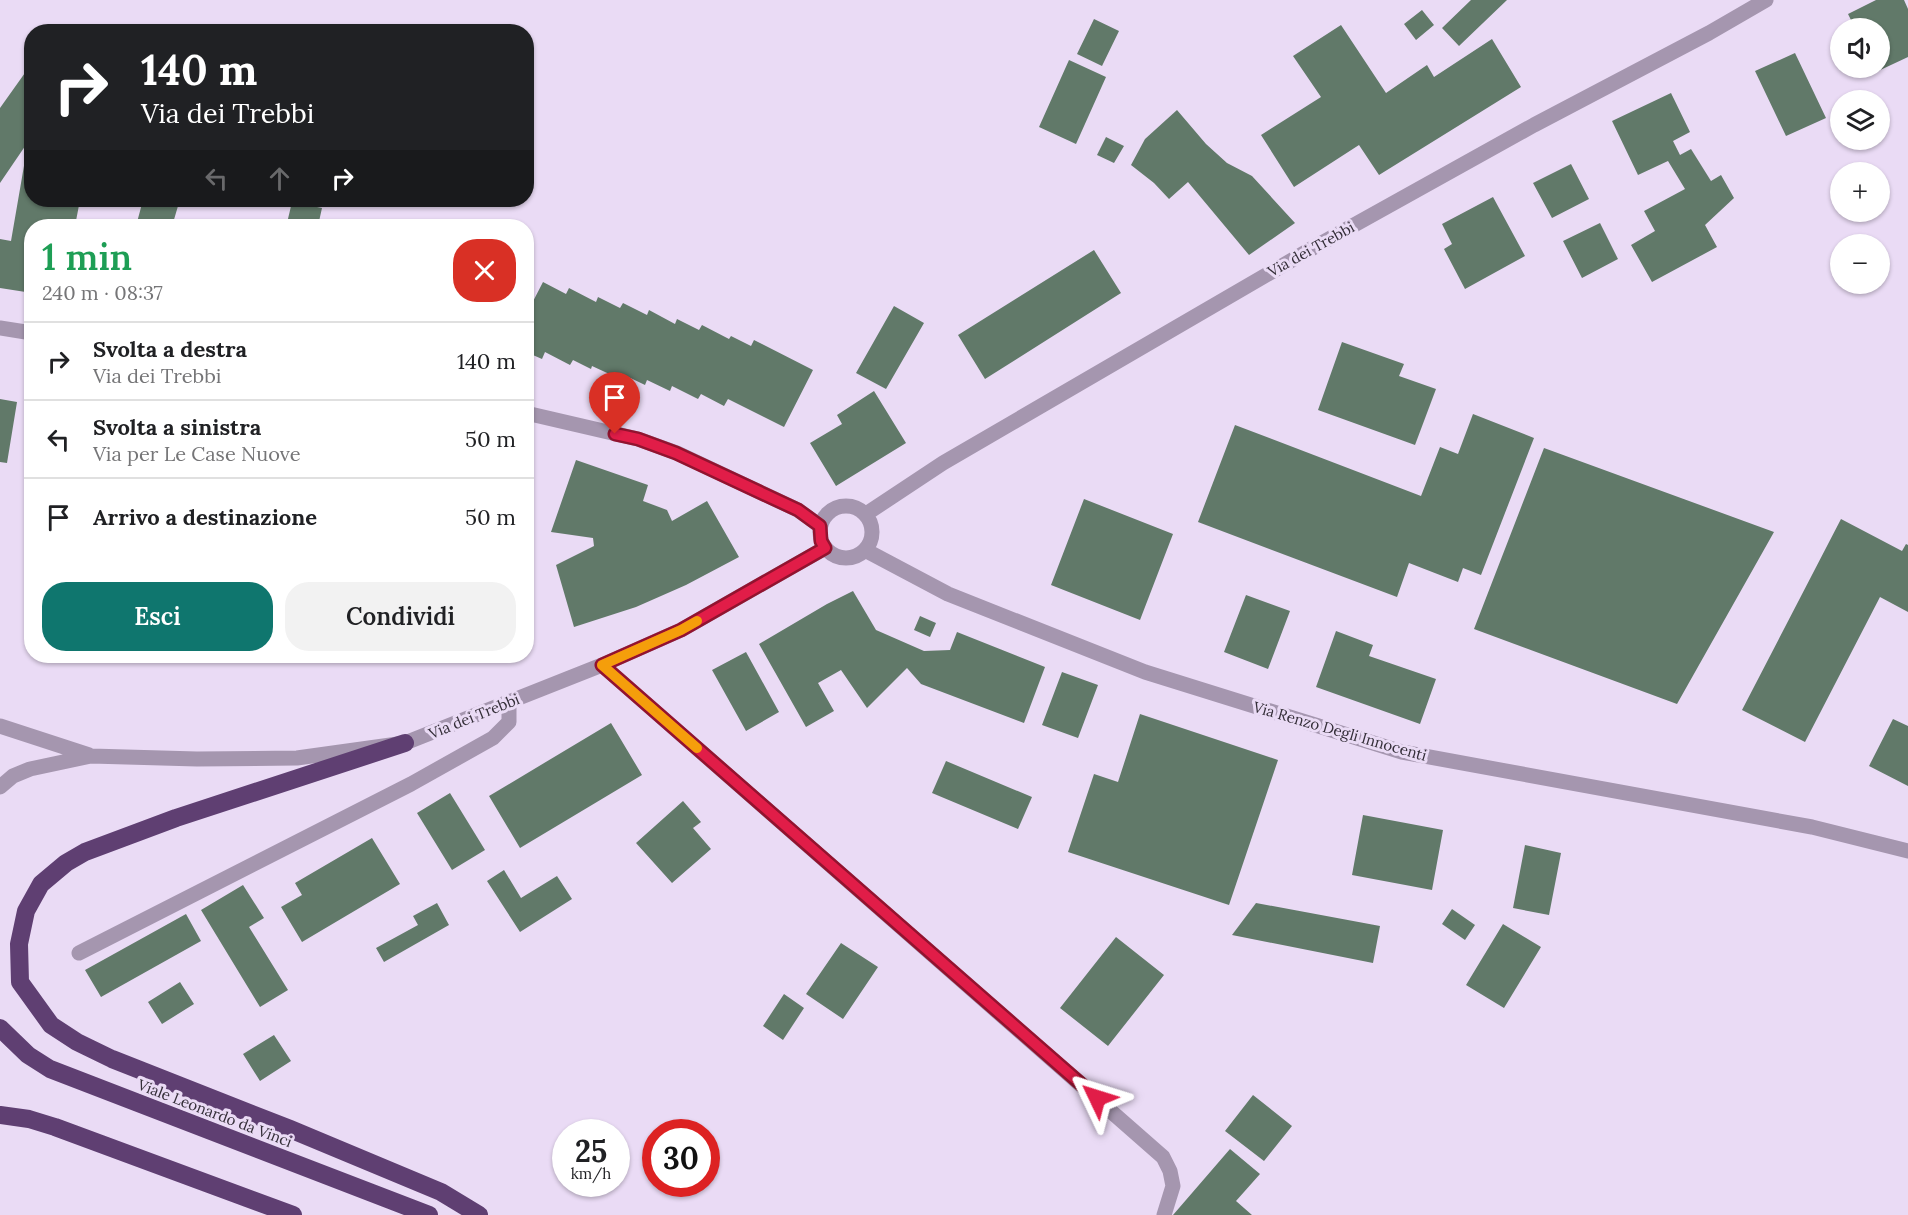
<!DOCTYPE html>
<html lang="it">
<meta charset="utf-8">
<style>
body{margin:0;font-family:Lora,serif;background:#f2f2f2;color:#202124;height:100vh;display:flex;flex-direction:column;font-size:22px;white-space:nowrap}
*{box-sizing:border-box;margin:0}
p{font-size:20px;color:#757577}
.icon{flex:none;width:33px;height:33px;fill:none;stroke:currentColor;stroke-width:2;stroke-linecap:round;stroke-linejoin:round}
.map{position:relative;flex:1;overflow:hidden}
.sheet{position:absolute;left:24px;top:219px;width:510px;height:444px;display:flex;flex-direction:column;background:#fff;border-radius:24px;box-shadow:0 2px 4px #0004}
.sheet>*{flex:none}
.guide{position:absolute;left:24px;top:24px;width:510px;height:183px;border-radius:24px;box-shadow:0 2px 4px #0004;background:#202124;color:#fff;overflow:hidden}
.fabs{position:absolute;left:1830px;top:18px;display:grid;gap:12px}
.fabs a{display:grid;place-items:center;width:60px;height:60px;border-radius:50%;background:#fff;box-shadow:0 2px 4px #0004;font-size:30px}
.speed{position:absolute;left:552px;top:1119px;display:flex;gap:12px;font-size:30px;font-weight:700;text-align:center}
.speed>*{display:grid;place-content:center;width:78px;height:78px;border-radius:50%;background:#fff;box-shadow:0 2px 4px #0004;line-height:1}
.speed small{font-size:15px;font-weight:400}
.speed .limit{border:9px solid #d22;background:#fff;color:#111}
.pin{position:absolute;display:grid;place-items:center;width:51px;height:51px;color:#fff;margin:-62px -26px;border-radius:50% 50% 50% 0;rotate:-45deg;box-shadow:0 0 6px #0007}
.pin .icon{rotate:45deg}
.me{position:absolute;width:66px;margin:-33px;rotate:311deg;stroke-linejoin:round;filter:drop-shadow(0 0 4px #0008)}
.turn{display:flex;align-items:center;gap:21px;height:126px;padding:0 18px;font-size:27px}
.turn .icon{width:78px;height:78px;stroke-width:2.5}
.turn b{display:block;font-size:42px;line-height:51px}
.lanes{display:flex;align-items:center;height:57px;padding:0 18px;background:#0003;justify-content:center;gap:30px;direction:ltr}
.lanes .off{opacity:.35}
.round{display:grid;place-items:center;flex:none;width:63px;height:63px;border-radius:24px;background:#f2f2f2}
.summary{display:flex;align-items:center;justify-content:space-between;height:102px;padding:0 18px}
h1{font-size:36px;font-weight:600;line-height:45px;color:#1e9e55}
.button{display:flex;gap:12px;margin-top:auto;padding:12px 18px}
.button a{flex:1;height:69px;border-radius:24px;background:#0f766e;color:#fff;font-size:24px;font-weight:600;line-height:69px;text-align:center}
.button a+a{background:#f2f2f2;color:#202124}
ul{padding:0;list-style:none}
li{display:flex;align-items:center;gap:18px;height:78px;padding:0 18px;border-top:2px solid #e0e0e0}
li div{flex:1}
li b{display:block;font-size:22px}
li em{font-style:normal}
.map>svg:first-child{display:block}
.building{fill:#617969}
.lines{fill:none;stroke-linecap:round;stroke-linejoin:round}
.minor{stroke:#a596af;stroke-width:15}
.highway{stroke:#5f3f72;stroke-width:18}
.route-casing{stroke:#92132f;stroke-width:15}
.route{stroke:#e11d48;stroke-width:10}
.slow{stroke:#f59e0b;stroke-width:10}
.labels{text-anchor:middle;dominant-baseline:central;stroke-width:6;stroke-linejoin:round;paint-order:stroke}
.street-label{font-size:15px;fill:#342e38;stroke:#eadbf5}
</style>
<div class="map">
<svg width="1908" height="1215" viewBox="0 0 1908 1215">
<rect width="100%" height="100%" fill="#eadbf5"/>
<path class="building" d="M1471,0H1507L1459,46L1442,28Z
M1876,0H1904L1908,9V57L1876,72L1874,68H1880V28H1855L1848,14Z
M1422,10L1434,25L1416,40L1404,24Z
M1094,19L1119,31L1102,66L1077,54Z
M1341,25L1386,93L1427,65L1434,77L1492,39L1521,87L1379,175L1359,145L1294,187L1261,135L1321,97L1293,56Z
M1795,53L1826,118L1786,136L1755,71Z
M1069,60L1106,77L1076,144L1039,127Z
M32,63V136L0,183V108Z
M1671,93L1690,132L1673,141L1680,155L1691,149L1711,181L1721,175L1734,198L1705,225L1717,247L1652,282L1631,245L1655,231L1644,211L1685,189L1668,161L1638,175L1612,121Z
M1177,110L1206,144L1227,163L1252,176L1295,223L1249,255L1188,182L1169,199L1154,183L1131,165L1145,139Z
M1106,137L1124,146L1114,163L1097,155Z
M25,160L32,162V200H80L75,226H32V293L0,288V239L11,241Z
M1571,164L1589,199L1552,218L1533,183Z
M1493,197L1525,256L1465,289L1444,249L1452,244L1442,224Z
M143,200H155L178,206L173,223L183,226H136Z
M292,202L322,208L318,226H302L287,223Z
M1600,223L1618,259L1582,278L1563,241Z
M1094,250L1121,293L985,379L958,335Z
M543,282L566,294L569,288L596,302L598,297L620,308L623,303L647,315L649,310L675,324L677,319L699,330L702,325L729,339L731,336L751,346L754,340L813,370L784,427L728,399L724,406L701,394L698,399L672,386L670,391L647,380L645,385L620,373L618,378L592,366L591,369L573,360L570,365L545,352L542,359L526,352V315Z
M894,306L924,323L886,389L856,373Z
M1342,342L1404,364L1399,376L1436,389L1415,445L1318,410Z
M874,391L906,443L836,486L810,443L842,424L837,415Z
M0,399L17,402L7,463L0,462Z
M1473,414L1534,438L1481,575L1463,568L1458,582L1409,563L1397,597L1198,522L1235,425L1421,496L1440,447L1458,454Z
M1544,448L1774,532L1677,704L1474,629Z
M576,460L648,485L643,501L667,510L672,521L707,501L739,557L686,585L636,607L574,627L556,565L594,546L593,538L551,532Z
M1084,499L1173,534L1140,620L1051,585Z
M1841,519L1902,551L1906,544L1908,545V612L1880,597L1805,742L1742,710Z
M853,591L876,630L924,651L950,650L957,632L1045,667L1024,723L921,684L907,668L867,708L841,670L818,683L834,711L806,727L759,644L827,604Z
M1246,595L1290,611L1268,669L1224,652Z
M920,616L936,623L930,637L914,630Z
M1336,631L1373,645L1369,656L1436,679L1420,724L1316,687Z
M746,652L779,712L746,731L712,670Z
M1062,672L1098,685L1078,738L1042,725Z
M1140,714L1278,760L1229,905L1068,852L1094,774L1118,782Z
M1893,719L1908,726V786L1869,766Z
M611,723L642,775L520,848L489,796Z
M946,761L1032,797L1018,829L932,793Z
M450,793L485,850L452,870L417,813Z
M683,801L701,822L693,828L711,849L672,883L636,843Z
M1363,815L1443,830L1432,890L1352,875Z
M372,838L400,884L302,942L281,907L302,895L295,883Z
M1525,845L1561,853L1549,915L1513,908Z
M504,870L521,898L557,876L572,899L520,932L487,881Z
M243,885L264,918L249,927L288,990L260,1007L201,910Z
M437,903L449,925L384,962L376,948L418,925L413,916Z
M1256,903L1380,926L1373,963L1232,935Z
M1452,909L1475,925L1465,940L1442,924Z
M186,914L201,941L101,997L85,970Z
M1503,924L1541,947L1504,1008L1466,985Z
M1116,937L1164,975L1108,1046L1060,1008Z
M841,943L878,967L843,1019L806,994Z
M180,982L194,1004L162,1024L148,1002Z
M784,994L804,1008L783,1040L763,1026Z
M274,1035L291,1061L260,1081L243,1054Z
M1253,1095L1292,1126L1264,1161L1225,1131Z
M1230,1149L1260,1174L1236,1201L1252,1215H1173Z"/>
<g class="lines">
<path class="minor" d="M0,328L32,333
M526,413L638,439L677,453L798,510L820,526
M820 532a26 26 0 1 1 52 0a26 26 0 1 1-52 0Z
M866,514L943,463L1311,249L1534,125L1709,33L1766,0
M865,550L948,594L1145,672L1402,752L1812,827L1908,851
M602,665L1163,1157L1170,1171L1173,1186L1164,1215
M0,726L89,755
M0,787L13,776L30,769L91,756L197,759L297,758L405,743L602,665L681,630L825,548
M79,953L411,784L493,738L509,722V702"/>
<path class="highway" d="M405,743L176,818L85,852L66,863L41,884L26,911L19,944L20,982L51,1025L77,1042L112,1059L290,1129L441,1192L479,1215
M0,1028L28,1055L50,1069L429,1215
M0,1115L29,1119L55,1127L293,1215"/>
</g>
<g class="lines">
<g class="route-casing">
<path id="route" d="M615,434L638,439L676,453L798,510L820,526L821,541L825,548L681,630L602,665L1097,1098"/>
</g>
<use href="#route" class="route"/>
<path class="slow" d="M697,621L681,630L602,665L697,748"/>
</g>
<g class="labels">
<g class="street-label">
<text transform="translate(1311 249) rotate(-29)">Via dei Trebbi</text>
<text transform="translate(474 716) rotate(-22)">Via dei Trebbi</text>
<text transform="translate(1340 731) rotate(16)">Via Renzo Degli Innocenti</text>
<text transform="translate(215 1113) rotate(21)">Viale Leonardo da Vinci</text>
</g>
</g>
</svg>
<div class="fabs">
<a><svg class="icon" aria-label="sound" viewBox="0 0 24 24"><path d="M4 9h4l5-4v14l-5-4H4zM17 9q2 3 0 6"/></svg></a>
<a><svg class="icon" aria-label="layers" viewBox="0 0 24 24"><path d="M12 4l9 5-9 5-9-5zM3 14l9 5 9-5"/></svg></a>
<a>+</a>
<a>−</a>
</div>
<div class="speed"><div>25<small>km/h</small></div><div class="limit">30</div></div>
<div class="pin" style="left:615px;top:434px;background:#d93025"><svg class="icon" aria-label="arrive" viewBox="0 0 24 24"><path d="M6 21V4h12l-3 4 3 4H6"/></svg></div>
<svg class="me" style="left:1097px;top:1098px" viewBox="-20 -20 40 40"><path d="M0-17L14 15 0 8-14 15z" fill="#e11d48" stroke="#fff" stroke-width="4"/></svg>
<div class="guide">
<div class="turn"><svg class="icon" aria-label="right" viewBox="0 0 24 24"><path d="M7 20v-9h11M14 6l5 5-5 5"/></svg><div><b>140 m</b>Via dei Trebbi</div></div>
<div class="lanes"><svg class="icon off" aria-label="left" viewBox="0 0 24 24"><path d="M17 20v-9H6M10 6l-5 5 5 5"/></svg><svg class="icon off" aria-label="ahead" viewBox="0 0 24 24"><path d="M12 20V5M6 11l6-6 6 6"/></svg><svg class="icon" aria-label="right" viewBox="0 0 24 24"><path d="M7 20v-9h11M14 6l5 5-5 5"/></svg></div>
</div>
<section class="sheet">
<div class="summary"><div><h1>1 min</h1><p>240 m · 08:37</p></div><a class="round" style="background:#d93025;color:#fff"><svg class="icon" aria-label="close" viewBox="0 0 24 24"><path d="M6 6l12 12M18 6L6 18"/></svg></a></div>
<ul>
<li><svg class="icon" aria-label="right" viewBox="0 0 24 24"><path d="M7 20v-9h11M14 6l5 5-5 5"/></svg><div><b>Svolta a destra</b><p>Via dei Trebbi</p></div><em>140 m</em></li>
<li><svg class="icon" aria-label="left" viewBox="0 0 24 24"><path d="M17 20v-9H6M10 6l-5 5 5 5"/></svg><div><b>Svolta a sinistra</b><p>Via per Le Case Nuove</p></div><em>50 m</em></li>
<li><svg class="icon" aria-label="arrive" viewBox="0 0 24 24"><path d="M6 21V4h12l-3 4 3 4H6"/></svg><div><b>Arrivo a destinazione</b></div><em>50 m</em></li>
</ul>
<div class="button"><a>Esci</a><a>Condividi</a></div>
</section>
</div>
